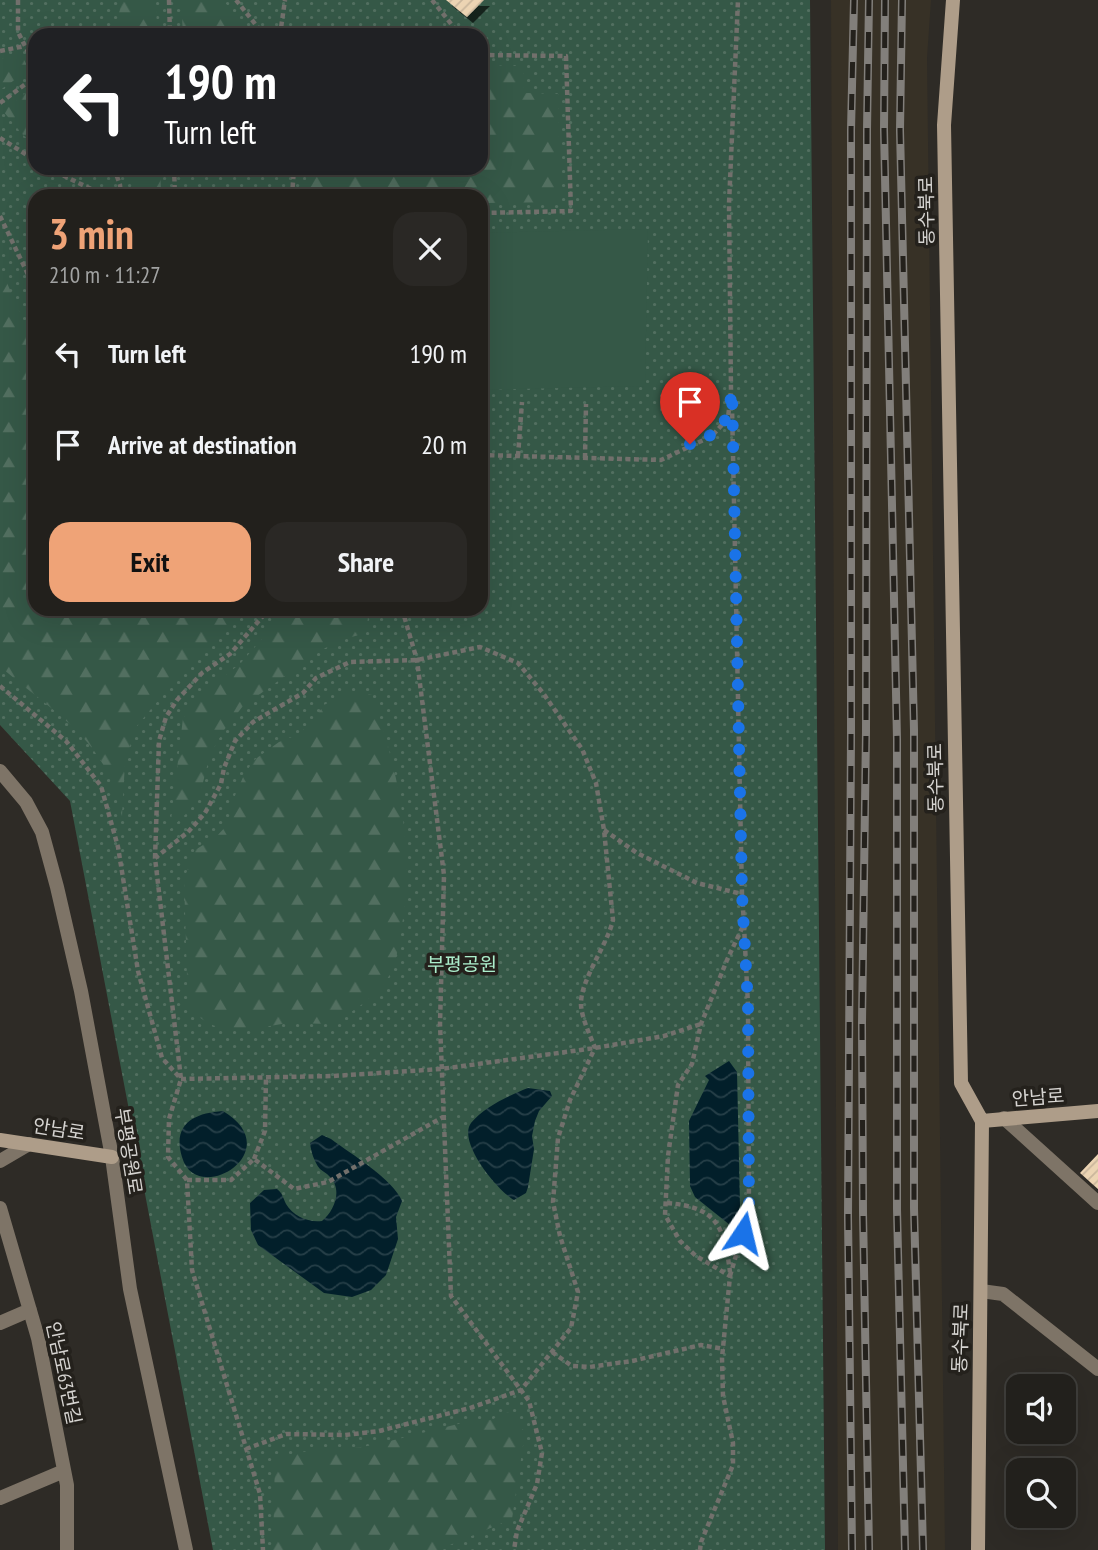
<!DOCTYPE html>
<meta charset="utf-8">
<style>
body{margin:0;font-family:"PT Sans Narrow","Noto Sans KR",sans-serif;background:#2a2825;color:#f1f3f6;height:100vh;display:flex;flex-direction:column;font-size:26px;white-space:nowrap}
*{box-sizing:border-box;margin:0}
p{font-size:23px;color:#a2a3a3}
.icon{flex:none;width:38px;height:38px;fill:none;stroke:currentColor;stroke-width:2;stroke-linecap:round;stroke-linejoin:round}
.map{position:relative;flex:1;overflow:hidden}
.details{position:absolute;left:28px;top:189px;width:460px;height:427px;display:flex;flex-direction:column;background:#22201c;border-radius:21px;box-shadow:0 7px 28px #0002,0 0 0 2px #3f3e3b}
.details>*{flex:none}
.guide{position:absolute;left:28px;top:28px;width:460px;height:147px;border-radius:21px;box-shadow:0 7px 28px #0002,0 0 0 2px #3f3e3b;background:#202124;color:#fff;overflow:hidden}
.tools{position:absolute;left:1006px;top:1374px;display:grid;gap:14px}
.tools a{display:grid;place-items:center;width:70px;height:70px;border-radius:14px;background:#22201c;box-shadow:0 7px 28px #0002,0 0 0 2px #3f3e3b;font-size:35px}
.pin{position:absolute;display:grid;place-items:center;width:60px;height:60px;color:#fff;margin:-72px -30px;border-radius:50% 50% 50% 0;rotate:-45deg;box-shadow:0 0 7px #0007}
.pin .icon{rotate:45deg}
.me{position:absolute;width:77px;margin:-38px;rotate:10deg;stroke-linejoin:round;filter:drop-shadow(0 0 5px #0008)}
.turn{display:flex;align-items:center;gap:24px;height:147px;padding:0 21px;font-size:32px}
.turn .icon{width:91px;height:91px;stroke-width:2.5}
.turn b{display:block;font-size:49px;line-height:60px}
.round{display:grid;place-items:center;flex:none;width:74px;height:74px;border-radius:21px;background:#2a2825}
.summary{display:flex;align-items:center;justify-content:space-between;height:119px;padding:0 21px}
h1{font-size:42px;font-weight:800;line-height:52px;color:#efa377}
.button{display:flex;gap:14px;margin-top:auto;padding:14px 21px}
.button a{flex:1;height:80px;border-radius:21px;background:#efa377;color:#111;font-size:28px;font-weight:800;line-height:80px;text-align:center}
.button a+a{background:#2a2825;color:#f1f3f6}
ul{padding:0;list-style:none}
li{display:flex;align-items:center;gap:21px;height:91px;padding:0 21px}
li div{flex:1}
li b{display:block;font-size:26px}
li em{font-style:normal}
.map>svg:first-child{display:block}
.built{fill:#373126}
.green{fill:url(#green-dots);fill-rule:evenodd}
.forest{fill:url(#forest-firs)}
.pitch{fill:#355847}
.water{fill:url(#water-waves)}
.building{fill:url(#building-hatch);filter:url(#shadow)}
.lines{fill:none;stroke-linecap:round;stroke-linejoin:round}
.path{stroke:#72706c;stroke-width:4.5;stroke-dasharray:5 3.5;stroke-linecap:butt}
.lane{stroke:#7e7467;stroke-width:14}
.street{stroke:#7e7467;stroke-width:14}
.secondary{stroke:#ae9d89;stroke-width:14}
.rail-casing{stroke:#827f7b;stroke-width:8}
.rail{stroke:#24211c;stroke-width:5;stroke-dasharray:16;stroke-linecap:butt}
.route{stroke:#1a73e8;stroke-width:12;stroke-dasharray:0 21.6}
.labels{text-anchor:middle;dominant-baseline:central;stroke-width:7;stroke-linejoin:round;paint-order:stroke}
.street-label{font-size:19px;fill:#d6d4d1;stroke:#24211c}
.park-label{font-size:19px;fill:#aceecc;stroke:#24211c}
</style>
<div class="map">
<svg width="1098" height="1550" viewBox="0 0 1098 1550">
<defs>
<pattern id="green-dots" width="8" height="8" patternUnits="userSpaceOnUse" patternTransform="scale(1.75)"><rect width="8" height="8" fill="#355847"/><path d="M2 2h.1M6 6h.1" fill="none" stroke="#526f60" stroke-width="1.8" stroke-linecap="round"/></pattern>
<pattern id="forest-firs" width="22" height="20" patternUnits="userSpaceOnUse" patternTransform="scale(1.75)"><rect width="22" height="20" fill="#355847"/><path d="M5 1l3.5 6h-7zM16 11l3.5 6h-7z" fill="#526f60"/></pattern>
<pattern id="water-waves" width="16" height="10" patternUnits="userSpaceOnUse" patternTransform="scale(1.75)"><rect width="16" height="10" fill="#021f2a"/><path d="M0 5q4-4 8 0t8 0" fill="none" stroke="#263f48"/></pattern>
<pattern id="building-hatch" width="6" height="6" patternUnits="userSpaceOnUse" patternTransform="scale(1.75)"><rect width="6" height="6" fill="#ecd4b3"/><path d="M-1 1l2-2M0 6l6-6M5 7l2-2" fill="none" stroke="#cab69c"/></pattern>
<filter id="shadow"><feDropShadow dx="6" dy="6" stdDeviation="0" flood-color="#0009"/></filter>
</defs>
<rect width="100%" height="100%" fill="#2e2b26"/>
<path class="built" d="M831,0H931L927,58L945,1550H838Z"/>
<path class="green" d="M0,0H810L825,1550H213L70,801L0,725ZM35,35H481V168H35ZM35,196H481V609H35Z"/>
<path class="forest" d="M122,0H156L157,35H114Z
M181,0H223L251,35H183Z
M21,53L29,70L0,90V59Z
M481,65L523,66L524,93L558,94L560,202L481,203V196H304L308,168H481Z
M35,85V144L23,135L3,111Z
M132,168H160L161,191L136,186Z
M0,267L35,347V609H247L166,691L136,727L125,762L122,816C118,804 115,791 110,779C91,730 37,700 0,666Z
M283,609H369L366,633L348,638L323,649L243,706L224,730L210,755L200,794L189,811L170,829L183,718L209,685L219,680L240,664L261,640Z
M351,691L372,695C398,770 416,850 401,931C398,949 396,966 386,981C378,994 349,1015 336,1021C321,1027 303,1021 288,1023C246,1029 224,1041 188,1008L184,879L195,850L216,837L229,823L234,798L244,775L254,760L279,742L297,735L312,722L324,705Z
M508,1412L525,1432L512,1519L445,1547L442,1550H273L275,1458L313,1450H340L374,1445L474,1420H491Z"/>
<path class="pitch" d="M648,229L645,386L481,390V233Z"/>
<path class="water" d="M729,1061L737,1072L740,1206L736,1219L730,1225L695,1197L690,1186L689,1121L709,1080L705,1076Z
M528,1088L550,1091L552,1096L539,1111L535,1121L532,1136L534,1149L528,1187L526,1193L514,1200C498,1191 457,1142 471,1123C484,1107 510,1095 528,1088Z
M223,1111C290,1151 196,1208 182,1157C172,1124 194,1113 223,1111Z
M322,1135L331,1139C351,1154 393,1179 402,1201L396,1217L398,1239L386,1275L371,1290L352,1297L324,1293L258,1245L251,1230L250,1203L264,1190L277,1189C283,1194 283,1198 286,1204C293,1216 309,1223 322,1221C335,1210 343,1189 329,1176C328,1174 321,1170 320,1169C314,1162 311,1151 310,1143Z"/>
<path class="building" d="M446,0H484L467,17Z
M1098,1154V1189L1080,1173Z"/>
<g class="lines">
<path class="path" d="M18,0V32L35,66
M169,0L170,35
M236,0L264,35
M432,0L460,35
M280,35L285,0
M0,51L25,46
M481,55L566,56L571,211L481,213
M0,103L35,77
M0,138L35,160
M48,168L91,189L117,196
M114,168L120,185L121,196
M174,168L175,196
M174,169L186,168
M244,196L291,189
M292,196L294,168
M0,216L35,289
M732,405L742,894
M481,455L661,460L712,436L728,418L731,391L729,204L738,0
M518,456L522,402
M585,458L586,404
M402,609L417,660L444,875L440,1024L451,1296L529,1401L542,1453L537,1484L517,1531L514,1550
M0,686L66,741L101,786L118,847L138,971L162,1058L181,1079
M604,830L637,853L697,883L742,894L744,924L727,960L701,1024L692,1064L678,1085L668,1156L665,1215L680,1241L696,1256L730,1276L722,1358L723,1396L733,1443V1465L701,1542L700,1550
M155,858L159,741L166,717L177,700L202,673L230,654L269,609
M181,1079L333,1076L441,1069L595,1048L664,1036L701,1024
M254,1159L265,1131L266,1076
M187,1180H231L254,1159L294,1189L328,1182L443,1117
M667,1203C717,1207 724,1226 730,1272
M730,1276L749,1211L748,1005L744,926
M552,1352L572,1366L589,1367L632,1361L701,1345L724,1349
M246,1449L286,1434L345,1435L379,1431L470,1408L521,1390L571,1328L578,1292L560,1236L553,1202L558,1138L570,1100L595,1048C590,1035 582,1019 581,1005C580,980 607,946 613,920L604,830L596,783L582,749L543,693L518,663L480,647L417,660L350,662L316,678L303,693L253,722L235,741L224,768L221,784L205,813L188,832L155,858L181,1079L169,1119L168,1157L187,1180L192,1270L260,1494L263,1550"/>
<path class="lane" d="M1004,1118L1098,1203
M0,1161L29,1144
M0,1208L38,1338L67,1485V1550
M981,1291L1003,1294L1098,1369
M0,1323L30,1310
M0,1498L64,1471"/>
<path class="street" d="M0,771L26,802L42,832L57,887L81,991L112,1157L130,1289L186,1550"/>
<path class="secondary" d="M953,0L944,125L961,1083L982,1121L978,1550
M982,1121L1098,1111
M0,1140L112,1157"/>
<g class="rail-casing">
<path id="rail" d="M869,0L867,130L866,732L862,1023L863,1212L869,1550
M885,0L884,130L897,739V1209L905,1550
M902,0L900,130L914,730V1208L923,1550
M852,1550L848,1216L851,735V130L854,0"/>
</g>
<use href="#rail" class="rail"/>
</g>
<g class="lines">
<path class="route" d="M690,444C723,432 727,425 732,391L742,894L748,1005L749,1211L743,1233"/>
</g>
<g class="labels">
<g class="street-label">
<text transform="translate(926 211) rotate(-91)">동수북로</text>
<text transform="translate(935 778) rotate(-91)">동수북로</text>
<text transform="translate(1038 1097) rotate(-4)">안남로</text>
<text transform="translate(59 1129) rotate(9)">안남로</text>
<text transform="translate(129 1151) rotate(81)">부평공원로</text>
<text transform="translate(960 1338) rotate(-88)">동수북로</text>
<text transform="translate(64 1373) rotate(78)">안남로63번길</text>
</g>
<g class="park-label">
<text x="462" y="964">부평공원</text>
</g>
</g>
</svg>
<div class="tools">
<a><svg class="icon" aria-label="sound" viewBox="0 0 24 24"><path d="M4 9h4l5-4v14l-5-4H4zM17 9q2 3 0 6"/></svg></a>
<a><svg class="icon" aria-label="search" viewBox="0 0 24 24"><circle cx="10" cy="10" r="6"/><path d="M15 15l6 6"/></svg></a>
</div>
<div class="pin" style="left:690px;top:444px;background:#d93025"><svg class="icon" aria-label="arrive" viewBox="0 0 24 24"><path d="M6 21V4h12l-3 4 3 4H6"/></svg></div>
<svg class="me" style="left:743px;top:1233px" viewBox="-20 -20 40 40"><path d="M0-17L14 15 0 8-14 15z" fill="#1a73e8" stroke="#fff" stroke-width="4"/></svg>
<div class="guide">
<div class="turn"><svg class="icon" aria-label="left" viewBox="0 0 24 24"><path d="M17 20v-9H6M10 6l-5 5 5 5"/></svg><div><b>190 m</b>Turn left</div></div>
</div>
<section class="details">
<div class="summary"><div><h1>3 min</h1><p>210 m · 11:27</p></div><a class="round"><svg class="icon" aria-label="close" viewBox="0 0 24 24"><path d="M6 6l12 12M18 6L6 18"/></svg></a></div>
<ul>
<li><svg class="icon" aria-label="left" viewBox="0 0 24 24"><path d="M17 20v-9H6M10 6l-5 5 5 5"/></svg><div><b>Turn left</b></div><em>190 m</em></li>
<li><svg class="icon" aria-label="arrive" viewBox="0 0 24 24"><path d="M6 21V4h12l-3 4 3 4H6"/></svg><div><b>Arrive at destination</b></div><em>20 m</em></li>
</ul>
<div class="button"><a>Exit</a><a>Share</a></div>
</section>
</div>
